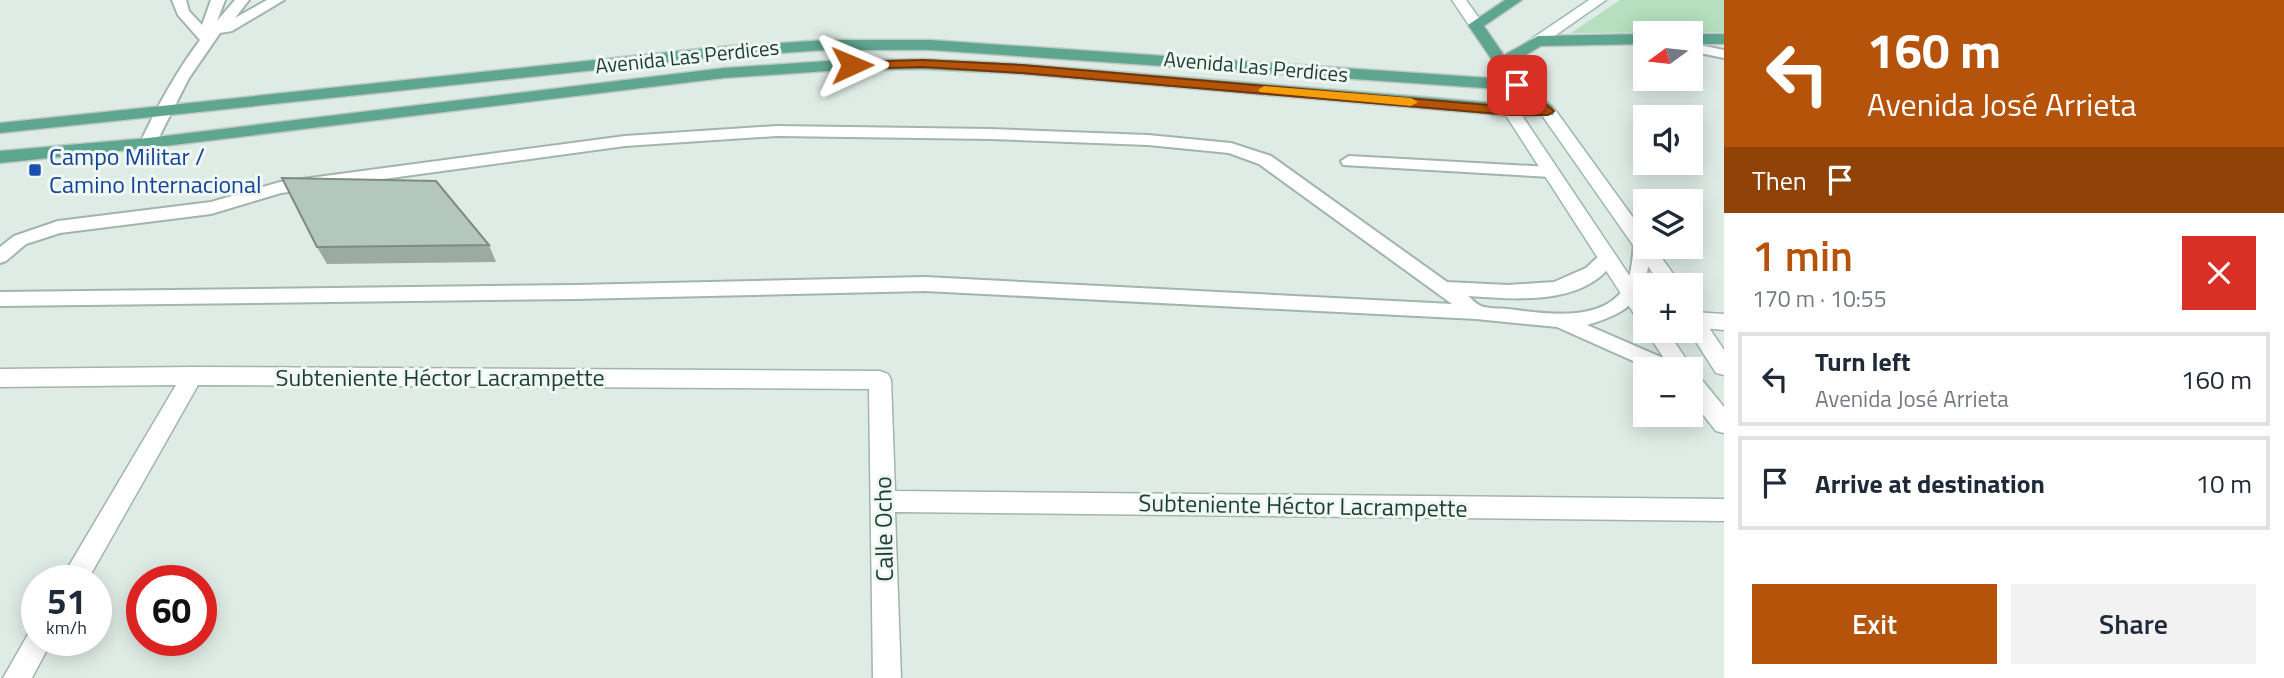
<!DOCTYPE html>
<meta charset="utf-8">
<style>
body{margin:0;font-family:"Titillium Web",sans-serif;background:#f2f2f3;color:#1f2937;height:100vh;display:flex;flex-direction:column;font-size:26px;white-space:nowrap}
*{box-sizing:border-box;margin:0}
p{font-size:23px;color:#747a83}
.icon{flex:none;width:38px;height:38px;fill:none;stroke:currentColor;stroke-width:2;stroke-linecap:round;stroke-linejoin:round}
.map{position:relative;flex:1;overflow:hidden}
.panel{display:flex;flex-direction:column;background:#fff;width:560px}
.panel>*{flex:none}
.guide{background:#b45309;color:#fff;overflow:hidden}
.needle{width:46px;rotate:255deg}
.fabs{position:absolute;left:1633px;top:21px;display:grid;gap:14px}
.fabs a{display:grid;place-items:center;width:70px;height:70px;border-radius:0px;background:#fff;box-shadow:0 4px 18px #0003;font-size:35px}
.speed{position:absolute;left:21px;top:565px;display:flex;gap:14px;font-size:35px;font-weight:700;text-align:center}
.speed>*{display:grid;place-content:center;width:91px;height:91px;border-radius:50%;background:#fff;box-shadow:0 4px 18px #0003;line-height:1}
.speed small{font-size:18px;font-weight:400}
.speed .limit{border:10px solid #d22;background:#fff;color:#111}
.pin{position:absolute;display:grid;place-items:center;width:60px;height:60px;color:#fff;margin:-30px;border-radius:14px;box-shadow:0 4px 10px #0006}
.me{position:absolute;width:77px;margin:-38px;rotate:89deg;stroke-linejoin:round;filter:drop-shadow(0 0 5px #0008)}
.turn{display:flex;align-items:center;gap:24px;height:147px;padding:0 28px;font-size:32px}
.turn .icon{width:91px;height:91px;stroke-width:2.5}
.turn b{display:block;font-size:49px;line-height:60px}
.then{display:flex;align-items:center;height:66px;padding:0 28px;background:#0003;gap:14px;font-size:26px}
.round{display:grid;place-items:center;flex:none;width:74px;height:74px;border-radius:0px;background:#f2f2f3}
.summary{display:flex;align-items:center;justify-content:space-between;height:119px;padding:0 28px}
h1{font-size:42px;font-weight:600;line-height:52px;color:#b45309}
.button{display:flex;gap:14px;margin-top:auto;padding:14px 28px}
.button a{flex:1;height:80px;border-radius:0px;background:#b45309;color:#fff;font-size:28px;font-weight:600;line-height:80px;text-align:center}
.button a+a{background:#f2f2f3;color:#1f2937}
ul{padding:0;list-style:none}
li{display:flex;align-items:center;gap:21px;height:94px;margin:0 14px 10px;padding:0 14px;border:4px solid #e0e1e3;border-radius:0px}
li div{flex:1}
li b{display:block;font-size:26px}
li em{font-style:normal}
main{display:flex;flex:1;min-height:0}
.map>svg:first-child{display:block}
.green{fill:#b5dfbf}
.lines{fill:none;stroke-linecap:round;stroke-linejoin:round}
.lane-casing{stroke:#a1b4ad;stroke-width:4}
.street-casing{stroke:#a1b4ad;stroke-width:3}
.secondary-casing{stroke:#9cb9ae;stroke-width:3}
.primary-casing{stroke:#c0c9c6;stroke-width:3}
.lane{fill:#fff;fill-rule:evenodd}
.street{fill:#fff;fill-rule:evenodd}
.secondary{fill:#fff;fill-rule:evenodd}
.primary{fill:#5fa691;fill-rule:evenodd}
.wall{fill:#9baba3}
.building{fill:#b4c7be;stroke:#7e8b85;stroke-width:2}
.route{fill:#b45309;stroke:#753606;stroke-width:2}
.slow{fill:#f59e0b}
.transit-dot{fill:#1a4fb4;stroke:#eff8f3;stroke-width:2.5}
.labels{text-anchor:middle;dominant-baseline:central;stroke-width:6;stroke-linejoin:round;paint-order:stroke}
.far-street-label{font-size:21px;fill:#1e3d34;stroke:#eff8f3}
.transit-label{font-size:24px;fill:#164399;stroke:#eff8f3;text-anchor:start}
.street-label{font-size:24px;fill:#1e3d34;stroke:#eff8f3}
</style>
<main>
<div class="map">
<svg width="1724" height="678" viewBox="0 0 1724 678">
<rect width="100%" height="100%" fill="#dfece6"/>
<path class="green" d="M1620,0H1724V32L1571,33Z"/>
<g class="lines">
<g class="lane-casing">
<path id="lane" d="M172,0H186L189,11L202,25L211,0H225L217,21L235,0H249L235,18L267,0H284L232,31L220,33L189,78L156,143L148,148L140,143C157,107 176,72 200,40L178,15Z
M1690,43L1724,50V58L1690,51Z
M777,126L990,129L1148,135L1231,143L1271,156L1447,282L1508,285L1554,282L1586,268L1601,254H1613L1616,258C1587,307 1516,299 1468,296C1472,299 1476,304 1481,306C1488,309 1500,308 1508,309C1542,313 1598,323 1622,291C1632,277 1632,261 1634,244L1643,238L1645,247H1651C1646,296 1635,311 1587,325L1677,364L1680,369H1651L1557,327L1476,319L925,291L576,299L0,306V292L576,285L925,277L1452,304L1259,164L1229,153L1148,145L990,139L777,136L625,146L281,193L211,214L60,233L26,244L6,261L0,263V247L14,236L58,221L211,202L280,182L625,136Z
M1349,156L1551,167L1559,172L1551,177L1343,165L1341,161Z"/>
</g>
<g class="street-casing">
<path id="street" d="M1694,312L1724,314V330L1690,327V313Z
M192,367L880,371L888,374L891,380L895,491L1724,499V521L895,512L901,678H873L869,389L198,385L87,581H60L176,385L0,387V369Z
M37,628V640H52L32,678H3L30,631Z"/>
</g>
<g class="secondary-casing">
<path id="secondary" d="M1452,0H1466L1484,25L1481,28H1471Z
M1589,0H1606L1543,44H1533L1530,41L1533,38Z
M1517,80L1525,85L1519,111L1645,299V323L1638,320L1503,111L1509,85Z
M1547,106L1553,107L1645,234V247H1654L1681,285H1661L1539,111Z
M1690,307L1697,310L1724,350V375L1716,373L1689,331Z
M1646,331H1667L1693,369L1691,373L1698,375L1724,407V433L1716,431L1690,398V369H1671Z"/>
</g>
<g class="primary-casing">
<path id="primary" d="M1505,0H1522L1484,26L1504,55L1538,36L1645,34V44L1541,46L1511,64L1523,82L1553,107L1555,111L1553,115L1511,116L1022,74L923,69L828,71L724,78L148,148L0,163V151L148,138L724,68L828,61L923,59L1022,64L1531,106L1513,90L930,50H826L718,57L0,133V123L718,47L826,40H930L1505,79L1468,25Z
M1690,34H1724V44H1690Z"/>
</g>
<use href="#lane" class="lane"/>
<use href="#street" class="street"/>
<use href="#secondary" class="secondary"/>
<use href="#primary" class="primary"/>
</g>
<path class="wall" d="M489,245L496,262L327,264L317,247Z"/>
<path class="building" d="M282,178L436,181L489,245L317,247Z"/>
<path class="route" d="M923,60L1022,65L1511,107H1535L1513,87L1511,85L1517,81L1554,111L1548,115H1511L1022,73L923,67L852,69L846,65L852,62Z"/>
<path class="slow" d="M1264,86L1411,98L1418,102L1411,106L1260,92L1258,90Z"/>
<rect class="transit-dot" x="28" y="163" width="14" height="14" rx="3.5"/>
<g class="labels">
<g class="far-street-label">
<text transform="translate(687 56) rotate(-6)">Avenida Las Perdices</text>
<text transform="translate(1256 66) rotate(5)">Avenida Las Perdices</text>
</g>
<g class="transit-label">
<text x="49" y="156">Campo Militar /<tspan x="49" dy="28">Camino Internacional</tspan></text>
</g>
<g class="street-label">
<text x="440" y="377">Subteniente Héctor Lacrampette</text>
<text transform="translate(1303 505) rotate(1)">Subteniente Héctor Lacrampette</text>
<text transform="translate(883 529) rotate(-91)">Calle Ocho</text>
</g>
</g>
</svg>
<div class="fabs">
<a><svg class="needle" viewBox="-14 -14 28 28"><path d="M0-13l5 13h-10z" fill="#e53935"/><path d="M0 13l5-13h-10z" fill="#747a83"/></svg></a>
<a><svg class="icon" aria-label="sound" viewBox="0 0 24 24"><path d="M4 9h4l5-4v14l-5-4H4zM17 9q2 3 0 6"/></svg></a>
<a><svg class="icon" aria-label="layers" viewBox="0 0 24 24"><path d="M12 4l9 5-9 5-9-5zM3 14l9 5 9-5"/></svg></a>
<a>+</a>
<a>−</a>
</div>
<div class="speed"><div>51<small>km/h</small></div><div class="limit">60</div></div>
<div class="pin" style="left:1517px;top:85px;background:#d93025"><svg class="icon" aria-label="arrive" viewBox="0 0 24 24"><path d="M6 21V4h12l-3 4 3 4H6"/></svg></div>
<svg class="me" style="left:852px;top:65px" viewBox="-20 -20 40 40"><path d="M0-17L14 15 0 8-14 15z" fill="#b45309" stroke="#fff" stroke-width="4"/></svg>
</div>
<section class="panel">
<div class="guide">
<div class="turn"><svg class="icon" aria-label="left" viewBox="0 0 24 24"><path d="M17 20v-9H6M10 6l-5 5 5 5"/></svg><div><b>160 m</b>Avenida José Arrieta</div></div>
<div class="then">Then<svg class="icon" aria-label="arrive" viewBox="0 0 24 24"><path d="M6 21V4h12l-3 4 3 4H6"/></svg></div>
</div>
<div class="summary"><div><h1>1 min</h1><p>170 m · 10:55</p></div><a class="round" style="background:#d93025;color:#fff"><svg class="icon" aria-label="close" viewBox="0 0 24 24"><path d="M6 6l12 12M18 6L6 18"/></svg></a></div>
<ul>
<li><svg class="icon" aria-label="left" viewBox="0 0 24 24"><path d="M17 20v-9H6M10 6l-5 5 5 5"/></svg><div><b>Turn left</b><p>Avenida José Arrieta</p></div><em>160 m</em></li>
<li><svg class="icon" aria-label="arrive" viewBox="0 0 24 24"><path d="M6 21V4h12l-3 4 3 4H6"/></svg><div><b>Arrive at destination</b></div><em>10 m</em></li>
</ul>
<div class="button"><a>Exit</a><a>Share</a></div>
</section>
</main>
